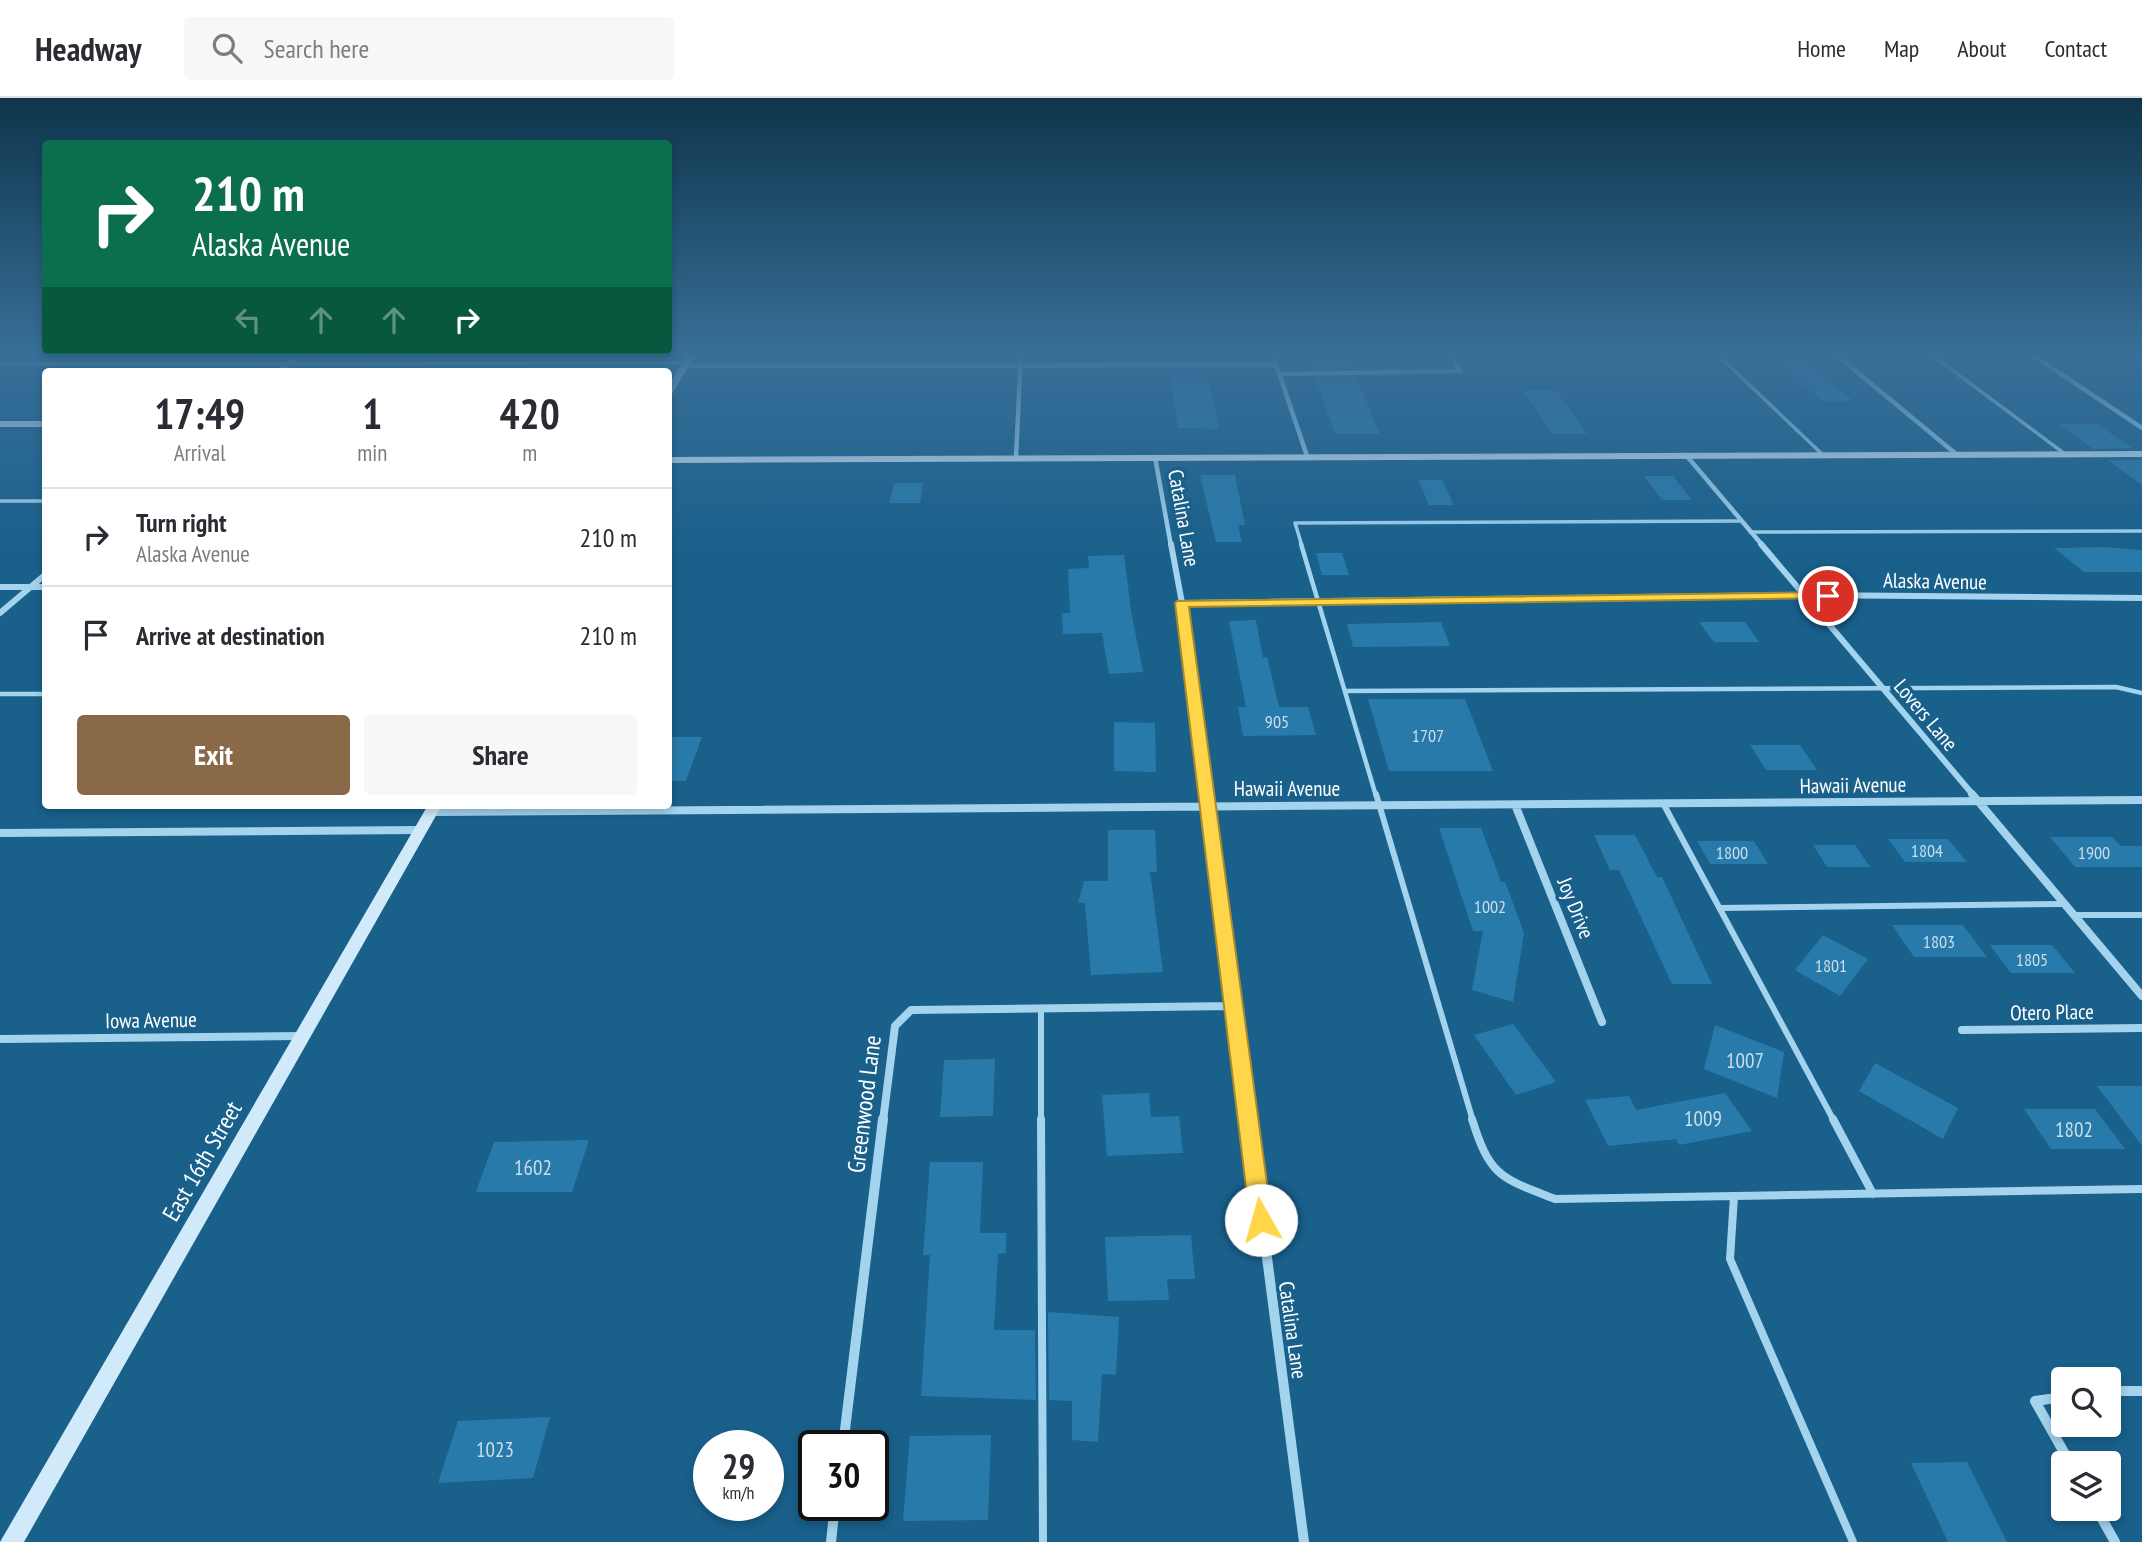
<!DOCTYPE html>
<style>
body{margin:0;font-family:"PT Sans Narrow",sans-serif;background:#f7f7f7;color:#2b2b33;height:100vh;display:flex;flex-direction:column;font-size:26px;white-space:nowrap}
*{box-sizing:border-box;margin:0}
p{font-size:23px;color:#7c7c81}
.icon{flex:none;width:38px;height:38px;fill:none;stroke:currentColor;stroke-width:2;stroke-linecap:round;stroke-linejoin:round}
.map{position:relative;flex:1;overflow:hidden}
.sheet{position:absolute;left:42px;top:270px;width:630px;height:441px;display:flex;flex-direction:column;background:#fff;border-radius:7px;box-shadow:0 4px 10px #0003}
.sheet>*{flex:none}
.guide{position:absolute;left:42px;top:42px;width:630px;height:214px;border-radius:7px;box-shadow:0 4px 10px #0003;background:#0b6e4f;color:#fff;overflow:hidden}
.fabs{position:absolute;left:2051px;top:1269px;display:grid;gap:14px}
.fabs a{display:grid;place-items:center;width:70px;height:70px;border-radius:7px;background:#fff;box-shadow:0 4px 10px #0003;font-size:35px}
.speed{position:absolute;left:693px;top:1332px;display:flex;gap:14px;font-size:35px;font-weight:700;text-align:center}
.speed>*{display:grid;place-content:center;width:91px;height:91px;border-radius:50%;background:#fff;box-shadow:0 4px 10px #0003;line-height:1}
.speed small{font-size:18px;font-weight:400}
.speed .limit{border:4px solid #111;border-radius:10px;background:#fff;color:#111}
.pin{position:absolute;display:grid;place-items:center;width:60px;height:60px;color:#fff;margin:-30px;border:4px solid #fff;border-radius:50%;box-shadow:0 2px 7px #0007}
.me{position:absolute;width:77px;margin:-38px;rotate:353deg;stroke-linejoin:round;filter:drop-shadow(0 0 5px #0008)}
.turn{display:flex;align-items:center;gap:24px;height:147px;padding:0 35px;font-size:32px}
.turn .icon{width:91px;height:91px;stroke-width:2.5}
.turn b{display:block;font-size:49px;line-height:60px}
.lanes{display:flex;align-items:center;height:66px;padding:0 35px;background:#0003;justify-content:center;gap:35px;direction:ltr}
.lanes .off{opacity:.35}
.eta{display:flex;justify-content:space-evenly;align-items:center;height:119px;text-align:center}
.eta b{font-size:42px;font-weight:700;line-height:49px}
.cta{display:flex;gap:14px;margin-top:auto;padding:14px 35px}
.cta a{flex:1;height:80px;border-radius:7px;background:#8a6948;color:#fff;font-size:28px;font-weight:700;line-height:80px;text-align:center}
.cta a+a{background:#f7f7f7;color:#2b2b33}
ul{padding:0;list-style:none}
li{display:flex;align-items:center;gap:21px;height:98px;padding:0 35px;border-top:2px solid #e1e1e2}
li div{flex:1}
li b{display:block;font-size:26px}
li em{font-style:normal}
header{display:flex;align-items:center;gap:42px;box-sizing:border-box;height:98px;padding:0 35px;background:#fff;border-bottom:2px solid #e1e1e2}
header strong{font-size:33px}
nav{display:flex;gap:38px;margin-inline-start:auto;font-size:24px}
.search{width:490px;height:63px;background:#f7f7f7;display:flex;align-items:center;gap:18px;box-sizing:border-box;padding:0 24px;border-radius:7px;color:#7c7c81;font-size:26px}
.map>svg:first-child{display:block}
.building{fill:#287aaa}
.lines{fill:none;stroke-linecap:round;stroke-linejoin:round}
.lane-far3{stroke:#a4d3ee;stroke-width:3.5}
.lane-far2{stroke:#a4d3ee;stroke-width:4.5}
.lane-far1{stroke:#a4d3ee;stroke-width:6}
.lane{stroke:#a4d3ee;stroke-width:8}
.street-far3{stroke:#a4d3ee;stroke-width:4.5}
.street-far2{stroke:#a4d3ee;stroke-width:6}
.street-far1{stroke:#a4d3ee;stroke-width:8}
.street{stroke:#a4d3ee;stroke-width:10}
.secondary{fill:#d1eafa;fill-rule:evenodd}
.route{fill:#ffd54a;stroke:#a68a30;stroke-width:2}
.labels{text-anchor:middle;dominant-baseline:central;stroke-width:7;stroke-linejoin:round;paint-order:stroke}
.number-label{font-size:18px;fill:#c9deea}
.street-label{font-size:21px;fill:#fff;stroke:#19608b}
.near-number-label{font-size:21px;fill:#c9deea}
.near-street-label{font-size:24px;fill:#fff;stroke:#19608b}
</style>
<header>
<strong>Headway</strong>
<div class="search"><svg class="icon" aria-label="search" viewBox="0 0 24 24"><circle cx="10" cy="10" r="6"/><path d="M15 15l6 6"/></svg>Search here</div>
<nav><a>Home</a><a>Map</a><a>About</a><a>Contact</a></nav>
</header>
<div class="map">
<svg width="2142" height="1444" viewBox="0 0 2142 1444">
<rect width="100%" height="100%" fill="#19608b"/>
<path class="building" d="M1306,254H1346L1352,270L1312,271Z
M1768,254H1799L1853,303H1822Z
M1170,279H1208L1219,331L1178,330Z
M1315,280H1356L1380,336H1335Z
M1523,292H1556L1587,336H1552Z
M2059,326H2097L2132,350L2093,351Z
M2108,362H2142V387Z
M1200,377H1235L1245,427H1238L1242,444H1216Z
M1644,378H1673L1692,402H1662Z
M1418,382H1442L1454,407H1429Z
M894,385H923L920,405H889Z
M2103,449L2142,452V474H2084L2054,450Z
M1316,455H1342L1349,477H1322Z
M1124,457L1131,513L1143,574L1109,576L1102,535L1063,536L1062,515H1070L1068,471L1089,470L1088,458Z
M1256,522L1263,560L1267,559L1279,609H1308L1316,637L1243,638L1238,609H1246L1229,523Z
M1441,524L1450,548L1353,549L1347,526Z
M1699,524H1745L1759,544H1714Z
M1368,601H1465L1493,673H1389Z
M1114,624L1155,625L1156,674L1114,673Z
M668,639H702L686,683H668Z
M1750,647H1800L1817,672H1766Z
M1439,730H1481L1501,784H1505L1524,835L1513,904L1472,892L1483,833H1473Z
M1108,732H1155L1157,774H1150L1163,874L1091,877L1085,805H1078L1084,783H1108Z
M1594,737H1635L1657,779H1662L1712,886H1672L1619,772H1610Z
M2050,739H2112L2121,748H2142V769H2075Z
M1888,741H1948L1967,764H1905Z
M1697,743H1754L1768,766H1710Z
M1813,747H1855L1870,769H1827Z
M1892,827H1963L1987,859H1914Z
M1823,837L1868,861L1840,898L1795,872Z
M1990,847H2052L2075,875H2011Z
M1513,926L1556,984L1516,997L1474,937Z
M1715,927L1784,954L1777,1000L1704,971Z
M995,961L993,1018L940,1019L944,962Z
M1875,965L1958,1010L1943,1041L1859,993Z
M2097,988H2142V1048Z
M1149,995L1151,1019L1179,1018L1183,1055L1107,1058L1102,997Z
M1725,995L1752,1033L1679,1047L1676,1041L1608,1048L1585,1002L1629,998L1636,1012Z
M2024,1011H2095L2125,1051H2051Z
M589,1042L572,1094H476L494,1044Z
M930,1064H983L980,1135H1006V1155L998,1156L994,1232H1035L1036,1302L921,1298L930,1157H923Z
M1191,1137L1195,1181H1167L1169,1202L1108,1203L1105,1139Z
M1048,1214L1119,1219L1116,1277L1102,1276L1098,1344L1072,1342V1303L1049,1302Z
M550,1319L533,1380L438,1385L458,1323Z
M991,1337L988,1422L903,1423L910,1338Z
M1967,1364L2007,1444H1948L1911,1365Z"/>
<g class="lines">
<path class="lane-far3" d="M1715,254L1823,357
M1928,254L2065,356
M2130,254L2142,262
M0,266L686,265
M0,403H46
M1750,434L2142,433
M1302,448L1295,425L1740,423"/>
<path class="lane-far2" d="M1301,446L1376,698
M1345,593L2116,589L2142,595
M0,596H46"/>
<path class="lane-far1" d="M1376,696L1473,1023
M1664,707L1834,1023
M1720,810L2064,806
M2075,817H2142
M1041,910V1023"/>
<path class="lane" d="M1041,1021L1043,1444
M1472,1021C1490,1079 1501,1080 1555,1101L2142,1091
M1833,1021L1873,1096
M1734,1098L1730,1161L1853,1444"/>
<path class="street-far3" d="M1272,254L1307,358
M1833,254L1956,356
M2028,254L2142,330
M686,268L1276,267
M280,273L302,254
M1279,276L1460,273L1449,254
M1686,357L1763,448
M1016,359L1021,254
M1155,359L1171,448"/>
<path class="street-far2" d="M1171,446L1182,505L1207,698
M1761,446L1974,698
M0,489H46
M1182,505L1802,497L2142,500
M0,515L46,476"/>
<path class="street-far1" d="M1207,696L1249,1023
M1972,696L2142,898
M1516,709L1602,924
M432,714L2142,702
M0,735L420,732
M1962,932L2142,930
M0,941L300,938
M883,1023L895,928L911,912L1232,908"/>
<path class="street" d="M1249,1021L1304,1444
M2109,1293H2142
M2063,1299L2035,1303L2070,1365
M843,1348L883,1021
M2096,1410L2115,1444
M831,1444L835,1407"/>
<path class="secondary" d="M689,254H697L672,296L668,298V288Z
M0,323H46V329H0Z
M2142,353V359L668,365V359Z
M428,707H442L24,1444H0Z"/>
</g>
<linearGradient id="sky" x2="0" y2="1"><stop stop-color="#0e354c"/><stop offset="0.56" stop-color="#386f98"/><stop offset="1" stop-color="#386f98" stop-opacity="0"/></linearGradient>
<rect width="2142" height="456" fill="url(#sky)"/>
<path class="route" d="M1828,494L1832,495V500L1189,509L1272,1122L1268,1129L1261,1132L1253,1129L1250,1122L1175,505L1177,503Z"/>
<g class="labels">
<g class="number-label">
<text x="1277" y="623">905</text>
<text x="1428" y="637">1707</text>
<text x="1927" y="752">1804</text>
<text x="1732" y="754">1800</text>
<text x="2094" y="754">1900</text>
<text x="1490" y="808">1002</text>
<text x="1939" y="843">1803</text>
<text x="2032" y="861">1805</text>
<text x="1831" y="867">1801</text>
</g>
<g class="street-label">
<text transform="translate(1184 420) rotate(80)">Catalina Lane</text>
<text transform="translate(1935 483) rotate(1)">Alaska Avenue</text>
<text transform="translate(1926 617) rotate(50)">Lovers Lane</text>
<text transform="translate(1853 687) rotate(-1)">Hawaii Avenue</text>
<text x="1287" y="690">Hawaii Avenue</text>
<text transform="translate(1576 810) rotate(68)">Joy Drive</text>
<text transform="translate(2052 914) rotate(-1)">Otero Place</text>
<text transform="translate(151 922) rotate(-1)">Iowa Avenue</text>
<text transform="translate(1293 1232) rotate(82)">Catalina Lane</text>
</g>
<g class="near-number-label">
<text x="1745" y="962">1007</text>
<text x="1703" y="1020">1009</text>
<text x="2074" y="1031">1802</text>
<text x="533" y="1069">1602</text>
<text x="495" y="1351">1023</text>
</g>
<g class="near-street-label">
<text transform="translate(864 1006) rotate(-83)">Greenwood Lane</text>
<text transform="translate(202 1063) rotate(-60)">East 16th Street</text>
</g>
</g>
</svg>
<div class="fabs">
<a><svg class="icon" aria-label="search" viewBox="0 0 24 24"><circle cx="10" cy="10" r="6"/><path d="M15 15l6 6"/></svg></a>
<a><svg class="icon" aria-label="layers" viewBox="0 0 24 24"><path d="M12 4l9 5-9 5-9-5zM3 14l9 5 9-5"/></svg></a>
</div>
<div class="speed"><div>29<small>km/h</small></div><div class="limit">30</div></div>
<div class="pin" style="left:1828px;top:498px;background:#d93025"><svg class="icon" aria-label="arrive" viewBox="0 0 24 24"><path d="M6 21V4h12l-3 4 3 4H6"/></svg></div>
<svg class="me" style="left:1261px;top:1122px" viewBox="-20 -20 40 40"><circle r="19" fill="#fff"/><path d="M0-13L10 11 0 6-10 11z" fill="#ffd54a"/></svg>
<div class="guide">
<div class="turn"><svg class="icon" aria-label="right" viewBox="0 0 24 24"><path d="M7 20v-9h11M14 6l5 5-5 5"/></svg><div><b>210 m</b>Alaska Avenue</div></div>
<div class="lanes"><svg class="icon off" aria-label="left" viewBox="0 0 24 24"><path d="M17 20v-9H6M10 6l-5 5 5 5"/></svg><svg class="icon off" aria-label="ahead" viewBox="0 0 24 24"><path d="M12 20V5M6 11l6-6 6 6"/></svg><svg class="icon off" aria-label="ahead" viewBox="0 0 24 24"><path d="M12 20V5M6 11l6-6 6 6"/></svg><svg class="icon" aria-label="right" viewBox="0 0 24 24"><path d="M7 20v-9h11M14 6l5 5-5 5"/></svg></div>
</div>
<section class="sheet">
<div class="eta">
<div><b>17:49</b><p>Arrival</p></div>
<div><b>1</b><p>min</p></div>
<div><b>420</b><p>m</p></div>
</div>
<ul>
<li><svg class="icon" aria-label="right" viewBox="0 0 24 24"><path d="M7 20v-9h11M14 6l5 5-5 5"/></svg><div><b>Turn right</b><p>Alaska Avenue</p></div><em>210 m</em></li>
<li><svg class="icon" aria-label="arrive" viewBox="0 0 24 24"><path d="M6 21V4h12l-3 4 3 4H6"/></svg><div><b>Arrive at destination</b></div><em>210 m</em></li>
</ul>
<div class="cta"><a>Exit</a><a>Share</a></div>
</section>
</div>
